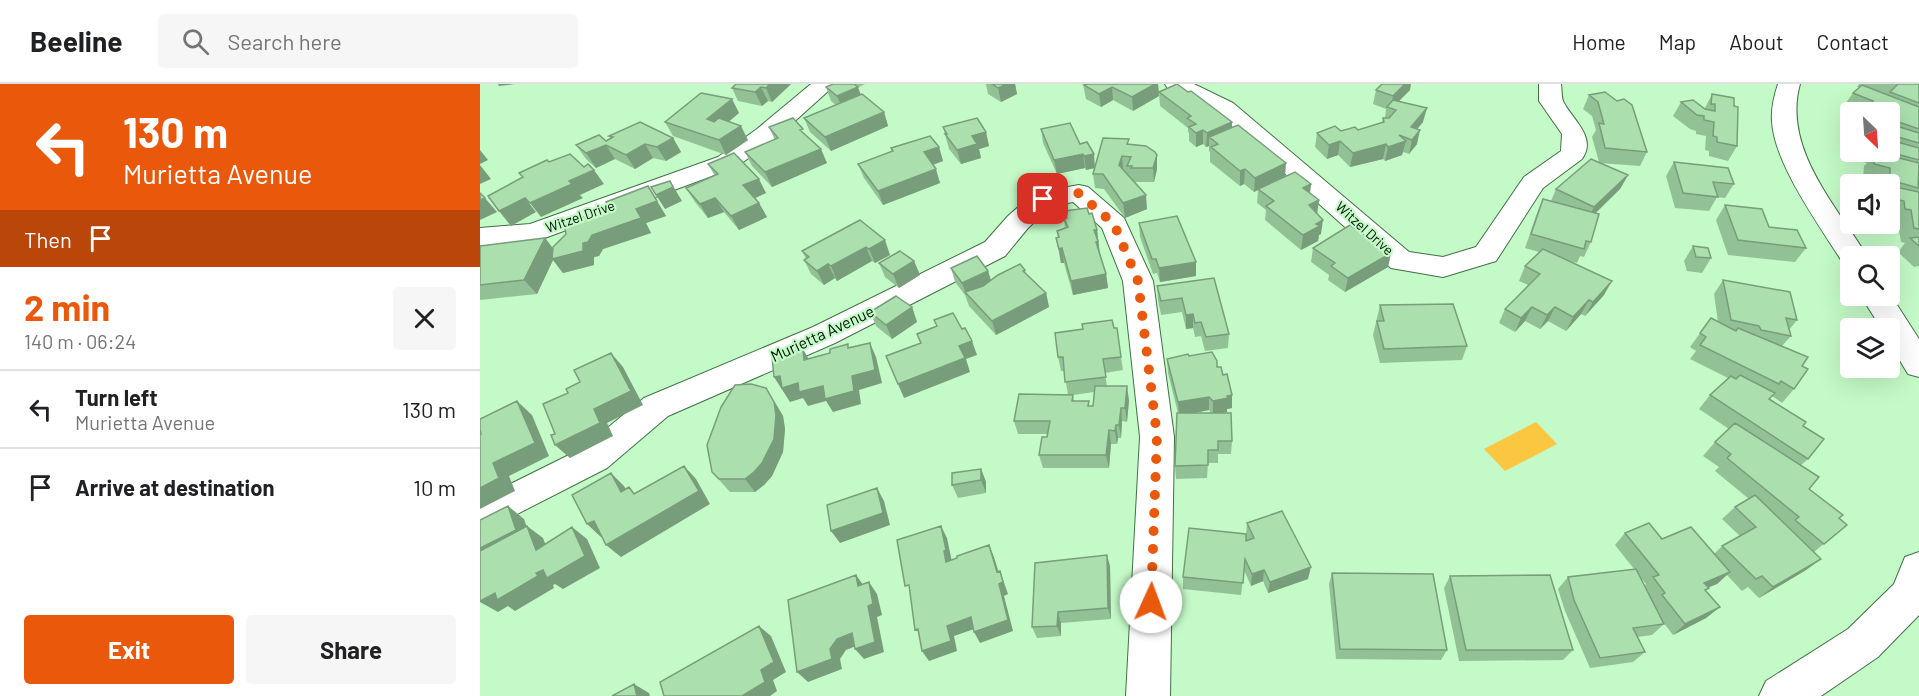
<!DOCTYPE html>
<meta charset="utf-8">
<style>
body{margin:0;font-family:Barlow,sans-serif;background:#f6f6f6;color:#202124;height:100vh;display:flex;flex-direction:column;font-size:22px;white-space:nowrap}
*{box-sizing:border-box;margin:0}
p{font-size:20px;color:#757577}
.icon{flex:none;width:33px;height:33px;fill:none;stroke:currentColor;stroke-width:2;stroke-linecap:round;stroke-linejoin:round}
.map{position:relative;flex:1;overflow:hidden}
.sheet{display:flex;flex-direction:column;background:#fff;width:480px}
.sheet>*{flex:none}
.guide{background:#ea580c;color:#fff;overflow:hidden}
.needle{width:39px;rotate:155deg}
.fabs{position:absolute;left:1360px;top:18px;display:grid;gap:12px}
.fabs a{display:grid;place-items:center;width:60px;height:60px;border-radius:6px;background:#fff;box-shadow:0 6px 24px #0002;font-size:30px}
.pin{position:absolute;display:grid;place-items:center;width:51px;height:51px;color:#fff;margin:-26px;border-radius:12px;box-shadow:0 3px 9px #0006}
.me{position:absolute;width:66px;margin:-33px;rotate:2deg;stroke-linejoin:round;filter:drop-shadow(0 0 4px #0008)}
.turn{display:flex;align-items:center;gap:21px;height:126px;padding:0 24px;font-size:27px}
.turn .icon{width:78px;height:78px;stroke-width:2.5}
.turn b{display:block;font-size:42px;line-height:51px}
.then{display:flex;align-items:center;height:57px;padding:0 24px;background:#0003;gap:12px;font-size:22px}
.round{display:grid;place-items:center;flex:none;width:63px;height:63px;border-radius:6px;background:#f6f6f6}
.overview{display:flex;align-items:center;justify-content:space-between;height:102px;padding:0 24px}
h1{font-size:36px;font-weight:700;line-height:45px;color:#ea580c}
.primary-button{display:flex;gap:12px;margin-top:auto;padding:12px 24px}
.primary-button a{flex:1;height:69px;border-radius:6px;background:#ea580c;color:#fff;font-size:24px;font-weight:700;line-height:69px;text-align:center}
.primary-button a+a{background:#f6f6f6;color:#202124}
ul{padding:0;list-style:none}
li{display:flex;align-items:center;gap:18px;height:78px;padding:0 24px;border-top:2px solid #e0e0e0}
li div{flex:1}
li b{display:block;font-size:22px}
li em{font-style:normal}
header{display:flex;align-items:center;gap:36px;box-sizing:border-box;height:84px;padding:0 30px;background:#fff;border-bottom:2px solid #e0e0e0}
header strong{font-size:28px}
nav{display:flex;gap:33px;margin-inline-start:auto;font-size:21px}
.search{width:420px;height:54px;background:#f6f6f6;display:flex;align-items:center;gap:15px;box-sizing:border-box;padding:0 21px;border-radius:6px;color:#757577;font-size:22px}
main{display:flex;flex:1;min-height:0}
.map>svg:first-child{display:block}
.green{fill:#fbc640}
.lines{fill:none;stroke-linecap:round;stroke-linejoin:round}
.minor-casing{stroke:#407145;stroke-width:2}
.minor{fill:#fff;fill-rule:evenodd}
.wall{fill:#93c196;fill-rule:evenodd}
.shaded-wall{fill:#789d7a}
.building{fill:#abe0ae;stroke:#789d7a;stroke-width:1.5}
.route{stroke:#ea580c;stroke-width:10;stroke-dasharray:0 18}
.labels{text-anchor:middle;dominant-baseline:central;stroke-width:4.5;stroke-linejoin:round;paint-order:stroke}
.far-street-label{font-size:14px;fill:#011203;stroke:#c4fac7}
.street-label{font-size:16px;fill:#011203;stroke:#c4fac7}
</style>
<header>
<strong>Beeline</strong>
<div class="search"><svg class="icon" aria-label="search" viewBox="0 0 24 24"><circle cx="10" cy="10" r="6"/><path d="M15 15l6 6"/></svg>Search here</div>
<nav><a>Home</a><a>Map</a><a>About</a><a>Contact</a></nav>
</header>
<main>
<section class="sheet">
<div class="guide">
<div class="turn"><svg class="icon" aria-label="left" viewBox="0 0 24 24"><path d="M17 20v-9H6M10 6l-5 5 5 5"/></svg><div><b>130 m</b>Murietta Avenue</div></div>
<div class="then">Then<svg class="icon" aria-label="arrive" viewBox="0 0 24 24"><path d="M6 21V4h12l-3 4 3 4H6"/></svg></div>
</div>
<div class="overview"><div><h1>2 min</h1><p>140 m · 06:24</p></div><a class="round"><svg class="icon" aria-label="close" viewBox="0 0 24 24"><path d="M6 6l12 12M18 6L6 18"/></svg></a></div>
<ul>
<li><svg class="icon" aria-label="left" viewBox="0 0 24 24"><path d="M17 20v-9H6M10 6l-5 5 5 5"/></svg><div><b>Turn left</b><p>Murietta Avenue</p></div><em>130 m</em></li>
<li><svg class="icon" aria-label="arrive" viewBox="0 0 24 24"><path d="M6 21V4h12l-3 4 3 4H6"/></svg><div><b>Arrive at destination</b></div><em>10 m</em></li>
</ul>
<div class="primary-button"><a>Exit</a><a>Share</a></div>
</section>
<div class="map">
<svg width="1439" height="612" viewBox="0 0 1439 612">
<rect width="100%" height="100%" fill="#c4fac7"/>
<path class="green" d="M1056,338L1077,360L1025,387L1004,365Z"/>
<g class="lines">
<g class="minor-casing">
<path id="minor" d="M331,0H356L295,55L256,83L62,155L0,162V144L50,140L238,73L277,45Z
M685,0H714L753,19L929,168L963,173L996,163L1044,93L1081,67L1082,50L1059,17V0H1081C1082,6 1081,14 1084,19C1094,37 1117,54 1102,75L1063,104L1016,177L963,193L911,184L737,29L688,5Z
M1298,0H1320C1302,64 1356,121 1387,172H1371V181L1363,179C1340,142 1294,80 1292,37C1291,24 1294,12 1298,0Z
M599,101L608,103L644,134L673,197L694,353L690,612H646L660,353L643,197L622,144L593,118L571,122L548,144L525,172L355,259L188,332L127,384L0,449V415L103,364L164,314L333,243L505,158L528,132L554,109Z
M1410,210L1439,255V293L1428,290L1410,260V244H1401L1381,212Z
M1439,468V531L1398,573L1341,612H1279L1286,597L1368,545L1414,500L1425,473Z"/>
</g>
<use href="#minor" class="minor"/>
</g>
<path class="wall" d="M311,0L292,18L288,17L282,22L258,17L252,4Z
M353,0H385L379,3L375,1L381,11L404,28L408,42L351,67L330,48L324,34L356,21L351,17L346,3Z
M506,0H535L537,10L521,18L508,10Z
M603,0H678L679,12L653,27L633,16L621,23L606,15Z
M1379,0H1439V182L1434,183L1418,168L1425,159L1421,158L1418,141L1413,139L1411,131H1410V100H1399V99L1383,94L1384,82L1387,79L1373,75V68H1410V28H1376L1363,23L1373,9L1380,3H1377Z
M896,6H930L919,17L943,38L937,45V60L929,70L923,68L922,71L905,77L903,75L870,83L858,71L847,75L835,63L837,49L878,46L902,38L903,34H905L906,25L893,20Z
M679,8L752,44L805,92L831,100L830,110L837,130L841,150L839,151L838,157L821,166L785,136L786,126L777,119L778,106L774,108L764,100L760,102L730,78V68L729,67V62L726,63L723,60L716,63L709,57V49L708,48V44L680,22Z
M1125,8L1167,68L1160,82L1119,79L1148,91L1140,105L1116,129L1111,158L1104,173L1100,172L1097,179L1089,177L1124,211L1105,232L1101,230L1086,247L1068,237L1060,245L1045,237L1035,248L1019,239L1025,225L1048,201L1039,197L1045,182L1059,168L1045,164L1057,129L1063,115L1071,117L1076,105L1119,78L1112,53L1116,46L1112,32L1103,25L1109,11Z
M1232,10L1254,22L1257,62L1248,77L1229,72V67L1225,66L1226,52L1216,50V47L1210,45L1193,32L1201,18L1225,24Z
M252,15L259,29L248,38L268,56L246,71L193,52L185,38Z
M289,43L325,51L347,79L292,103L272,82L265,68L295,56Z
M463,43L506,48L509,62L499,65L501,74L481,80L469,65Z
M561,45L600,60L615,82L649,60L677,71V85L674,98H654L667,125L645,134L624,105L615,104L613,90L614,84L606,86L605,84L577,90L563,59Z
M129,52L193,54L201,68L186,77L173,74L155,85L135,75L116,84L106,75L96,61L126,57L131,54Z
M459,63L463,77L453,81L460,99L403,121L384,94L378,80L412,68L411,64Z
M1194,78L1254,100L1245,114L1237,113L1229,127L1195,124L1186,92Z
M228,80L286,109L274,114L279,119L287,133L259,146L244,128L228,134L215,118L206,104L235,92Z
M168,102L186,132L166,139L171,149L123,165L119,172L114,173V181L83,189L73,176L57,210L0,216V162L65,154L73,164L129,123Z
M1245,121L1326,164L1315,178L1248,171L1236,136Z
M585,127L609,130L617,146L620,169L626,190L628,204L593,211L584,179H581L576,154H578L577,147L585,144L584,135L586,134Z
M380,136L410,171L395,179L392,177L357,197L355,194L344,201L331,190L324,176L326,175L322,167Z
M659,139L716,192L680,198L677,189L673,190L660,153Z
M1213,162L1231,174L1222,189L1207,187L1204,177Z
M833,164L911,169L908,183L865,208L848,196L849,191L831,178Z
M434,177L440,191L419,204L405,193L399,179Z
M471,184L508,187L511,196L545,186L546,190L566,209L569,223L516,251L489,222L485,211L475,198Z
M734,194L749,250L748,264L725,267L721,252L715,253L713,244L706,245L702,228L681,231L678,216L677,202Z
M1243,196L1317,236L1309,246L1311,252L1302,262L1322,282L1314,305L1302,319L1292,312L1290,315L1323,342L1328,375L1321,381L1329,405L1359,435L1367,441L1334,468L1341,475L1326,486L1279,514L1268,503L1262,507L1247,491L1237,500L1228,503L1226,507L1240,523L1226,534L1193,551L1183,538L1184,540L1172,551L1157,553L1165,568L1153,578L1110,584L1085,527L1078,505L1088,493L1154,485L1135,461L1145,449L1182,455L1234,470L1242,462L1260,452L1242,435L1255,423L1269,415L1235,387L1239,383L1223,372L1235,358L1249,345L1219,325L1230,311L1248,294L1210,275L1216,267L1210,263L1231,234L1238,238L1234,210ZM1159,492L1166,500L1164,502Z
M900,221L987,262L982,276L900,279L893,251Z
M432,223L437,238L412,255L396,242L390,228Z
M634,244L641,273L643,286L625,289L627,302L649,316L647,338L642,337L641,354H638L637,360H631L629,384H563L559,371L568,350H538L534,337L588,311L584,287H581L578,273ZM614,308L613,322H610L594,317L593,311Z
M709,272L737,277V283L752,324L747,325V328L742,329L752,357L751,370H738V379H728L727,394L696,395L695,382L698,329L688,289L687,275ZM729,326L731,329H714Z
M295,318L303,332L305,345L303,368L292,392L284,401L275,408H250L232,388Z
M501,385L506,398V409L478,414L472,401Z
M767,439L828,495L788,509L783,497L771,502L764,486L761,511L703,505V493L766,450Z
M630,482L631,535L581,539V552L557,554L552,543Z
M852,489L967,566L961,576L856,575L849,500Z
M970,492L1093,566L1083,576L979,577L964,504Z"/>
<path class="shaded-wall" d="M18,0H35L19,2Z
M290,0H311L292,18L286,4Z
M527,0H535L537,10L521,18L518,4Z
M674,0H678L679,12L653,27L652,13Z
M925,0H931L930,6L912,24H911L913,12Z
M281,3L288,17L282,22L275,8Z
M378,3L383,17L363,26L357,12Z
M632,3L633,16L621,23L619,10Z
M252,15L259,29L235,49L227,35Z
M947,24L943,38L929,55L931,43Z
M404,28L408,42L351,67L345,53Z
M752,38V52L729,53V62L726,63L727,49Z
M261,42L268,56L246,71L239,56Z
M723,46V60L716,63V49Z
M940,46L937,60L929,70L932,56Z
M506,48L509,62L499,65L501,74L481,80L477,66L492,52Z
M193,54L201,68L186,77L177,63Z
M860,57L858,71L847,75L849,61Z
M926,57L922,71L905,77L908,63Z
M165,60L173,74L155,85L146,71Z
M906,60L903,75L870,83L873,69Z
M126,61L135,75L116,84L106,69Z
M459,63L463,77L449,82L444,68Z
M341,65L347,79L292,103L285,88Z
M0,66L8,76L0,80Z
M603,70L605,84L577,90L574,76Z
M614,70L615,84L606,86L604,72Z
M677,71V85L674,98L673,84Z
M642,72L643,86L639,81Z
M806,79L805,93L774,108L775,94Z
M0,81L11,95L0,100Z
M456,85L460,99L403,121L398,107Z
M765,85L764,100L760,102V87Z
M114,86L124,100L100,111L103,114L61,133L50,119L89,97Z
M1148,91L1140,105L1107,137L1114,123Z
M279,95L286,109L271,116L263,101Z
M190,97L202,117L185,125L176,111Z
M831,100L829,114L823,104Z
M168,102L186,132L166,139L171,149L123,165L119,172L114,173V181L83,189L73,176L57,210L44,196L65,154L76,169L103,159L112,151L156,125Z
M666,111L667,125L645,134L643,119Z
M5,114L17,128L0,136V116Z
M45,114L56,128L31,142L19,127Z
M235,114L244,128L228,134L220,120Z
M839,116L837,131L829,121Z
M279,119L287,133L259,146L251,132Z
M843,136L841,150L839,151L838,157L821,166L823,151L836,140Z
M614,146H617L620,172H618Z
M405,156L410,171L395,179L389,165Z
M386,163L392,177L357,197L351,182Z
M582,164L584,179H581L579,165Z
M911,169L908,183L865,208L868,194Z
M434,177L440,191L419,204L413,190Z
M716,178V192L680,198L679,184Z
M348,180L355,194L344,201L337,187Z
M508,187L512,201L486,210L482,199Z
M626,190L628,204L593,211L591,197Z
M1132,197L1124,211L1105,232L1113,218Z
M566,209L569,223L516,251L512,237Z
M1109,216L1101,230L1086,247L1093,233Z
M432,223L437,238L412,255L406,241Z
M1052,223L1045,237L1035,248L1041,234Z
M1075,223L1068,237L1060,245L1067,231Z
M713,230V244L706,245V231Z
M492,257L497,271L486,275L490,288L424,314L418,300L479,262Z
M390,259L396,273L402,299L379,306L381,320L353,328L346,317L328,322L323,314L310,318L294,293L300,292L318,299L372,292Z
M323,265L331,279L324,276Z
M131,269L143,283L163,321L127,339L133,352L90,374L75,361L114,325Z
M647,302L649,316L647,338L645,324Z
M286,304L303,332L305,345L303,368L292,392L284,401L275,408L265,395Z
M752,311V324L747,325V328L733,330V317Z
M729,313V326L699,332L698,318Z
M37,317L52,331L69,372L29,392L35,407L0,425V404L13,379Z
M641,324L642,337L641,354L639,341Z
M636,341L638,354L637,360L635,347Z
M629,346L631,360L629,384L626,371Z
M204,382L216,395L230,420L141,473L126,461Z
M501,385L506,398V409L501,396Z
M131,389L144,402L154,420L141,408Z
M397,404L404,417L410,441L360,459L351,447Z
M28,422L44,435L52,458L0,485V464Z
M114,437L128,449L121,453L107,440Z
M47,442L63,454L72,478L56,466Z
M461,442L467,454L472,478H466Z
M92,443L107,455L120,484L83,505L75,500L73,501L74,504L35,527L28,522L18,528L0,518V517L15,509L56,489Z
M509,461L514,473L522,499L520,487L528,510L524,512L533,547L500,559L494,548L519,500L517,488Z
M627,471L630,482L631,535L628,524Z
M1341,475L1326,486L1279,514L1293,503Z
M831,483L828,495L788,509L790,498Z
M784,486L783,497L771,502L772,490Z
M1250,488L1237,500L1212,510L1224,499Z
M376,491L384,502H378Z
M389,498L397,510L402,531L397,533L404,568L384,575L375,565L388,522Z
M1240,523L1226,534L1193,551L1205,540Z
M578,528L581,539V552L577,542Z
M491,533L497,544L474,552L477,567L449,577L442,567L467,542Z
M279,542L291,552L306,588L293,596L297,607L290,612H262L281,586Z
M372,549L381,560L366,566L360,575L362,585L328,598L317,588L357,555Z
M154,600L169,609L170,612H157Z"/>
<path class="building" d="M256,0H290L286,4L281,3L275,8L252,4Z
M353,0H374L378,3L357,12L346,3Z
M512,0H527L518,4Z
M607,0H675L652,13L632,3L619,10L604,1Z
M697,0L708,8L711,7L752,38L727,49L723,46L716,49L709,43L716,40L707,34L711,32L679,8Z
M902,0H925L913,12L896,6Z
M1418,0H1439V19L1410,8Z
M1382,1L1439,23V45L1410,35V28H1394L1385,25L1393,17L1373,9Z
M1125,8L1137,17L1144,15L1152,21L1167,68L1125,64L1119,39L1124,40L1118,18L1109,11Z
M221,9L252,15L227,35L234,38L239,34L261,42L239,56L185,38Z
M382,10L404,28L345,53L324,34Z
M1232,10L1254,14V22L1258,23L1257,62L1237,58V53L1233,52L1234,38L1224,36V32L1217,31L1201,18L1213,16L1225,25L1235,27V20H1231Z
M913,16L947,24L931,43L940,46L932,56L919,51L926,57L908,63L906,60L873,69L860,57L849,61L837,49L855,42L861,47L875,43L878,46L904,38L903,34H909L916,26L907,23Z
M313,34L323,45L320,46L341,65L285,88L265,68L298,54L289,43Z
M497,34L506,48L492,52L497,60L477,66L465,50H467L463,43Z
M160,38L193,54L177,63L165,60L146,71L126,61L106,69L96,61L119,51L126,57L133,53L129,52Z
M590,39L600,60L607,58L614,70L604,72L603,70L574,76L561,45Z
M1410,40L1439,49V59L1418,53V55L1410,53Z
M758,41L806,79L775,94L765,85L760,87L731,63L738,60L729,53Z
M450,52L459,63L444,68L456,85L398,107L378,80L413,67L411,64Z
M623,54L649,55L647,60L666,62L675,68L677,71L673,84H651L652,82H647L651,73L642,72L639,81L666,111L643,119L623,90H613Z
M1410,56L1439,64V76L1409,68H1410Z
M1395,68L1439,79L1438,104L1410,96V84L1394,80Z
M254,69L279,95L263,101L279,119L251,132L235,114L220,120L206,104L238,90L228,80Z
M90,70L104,83L108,80L114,86L89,97L92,100L50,119L45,114L19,127L8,112L43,93L39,89L67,76L69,78Z
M1111,75L1148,91L1114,123L1076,105Z
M1194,78L1248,84L1254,100L1233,98L1238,113L1203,109Z
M815,88L831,100L823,104L839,116L829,121L843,136L836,140L840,142L823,151L786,122L794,117L778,105Z
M190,97L193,103L176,111L171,103Z
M168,102L177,117L156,125L161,134L112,151L108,158L103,159V167L72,175L73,163L86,150L84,140L129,123L126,118Z
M1410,102L1439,108V145L1434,144L1431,126L1425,125L1424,117L1411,114Z
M0,109L5,114L0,116Z
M1063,115L1119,130L1111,158L1106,157L1104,165L1051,150Z
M1245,121L1282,125L1289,143L1317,146L1326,164L1258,156Z
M607,124L609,130L612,129L617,146H614L618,157L616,158L626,190L591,197L582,164L579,165L576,154L579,153L577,147L588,143L584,135L587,134L585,127Z
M697,132L716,178L679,184L676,175H672L659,139Z
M380,136L405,156L389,165L386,163L351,182L348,180L337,187L324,176L329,173L322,167Z
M870,141L911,169L868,194L851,182L855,179L833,164Z
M1439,153V162L1430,154Z
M65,154L44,196L0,201V162Z
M1213,162L1228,164L1231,174L1216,173Z
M1063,165L1132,197L1113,218L1109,216L1093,233L1075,223L1067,231L1052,223L1041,234L1025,225L1060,190L1045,182Z
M420,167L434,177L413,190L399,179Z
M497,172L508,187L482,199L471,184Z
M540,180L545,186L543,187L566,209L512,237L485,208L503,202L518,191Z
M734,194L749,250L726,253L721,238L715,239L713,230L706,231L702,214L681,217L677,202Z
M1243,196L1310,208L1317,236L1306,234L1311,252L1281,246L1279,242L1251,236Z
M416,212L432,223L406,241L390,228Z
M973,220L987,262L904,265L897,237H904L900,221Z
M473,229L482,245L485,244L492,257L479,262L485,274L418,300L406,272L441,259L437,250L457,242L454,236Z
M1231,234L1256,247L1258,244L1328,273L1322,282L1328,285L1314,305L1301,297L1299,300L1220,261L1226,253L1220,249Z
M632,236L634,244H637L641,273L623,275L626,293L585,298L583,273H578L575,249L603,245L602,240Z
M390,259L395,286L372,292L374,307L345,315L343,302L319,308L318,299L302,304L300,292L294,293L292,273L323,265L324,276L350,269V265L368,260V264Z
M732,268L737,277V283H741L743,291L747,290L752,311L747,312L748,314L733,317L729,313L698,318L687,275L708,270L709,272Z
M131,269L151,307L114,325L120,339L75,361L71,351L75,350L63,320L88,309L86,305L100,298L94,286Z
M1260,291L1295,309L1289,315L1326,338L1323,342L1344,355L1328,375L1230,311L1251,292L1256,295Z
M271,300L286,304L294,318L296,331L294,355L282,379L274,388L265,395H239L232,388L227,361L241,323L255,301Z
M615,302H647L645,324H641L639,341H636L635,347L629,346L626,371H559L562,353H567L570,337H534L539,310L593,311L592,317H609L608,322H613Z
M37,317L55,359L13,379L19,394L0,404V350H1L0,346V335Z
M697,329H751L752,357H738V366H728V381L695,382Z
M1255,339L1339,393L1329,405L1363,431L1359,434L1367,441L1344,460L1315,436L1319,433L1247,374L1251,370L1235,358Z
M204,382L219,407L126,461L114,437L107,440L92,411L131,389L141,408L149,403L154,410Z
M501,385V396L472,401V389Z
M397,404L403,429L351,447L347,421Z
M1275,411L1341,475L1293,503L1282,492L1276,495L1242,462L1276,443L1255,423Z
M28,422L36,446L0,464V436Z
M802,427L831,483L790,498L784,486L772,490L765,475L763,499L703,493L709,444L766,450V457L774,454L767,439Z
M1169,439L1182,455L1211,443L1250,488L1224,499L1229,504L1225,506L1240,523L1205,540L1182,511L1185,509L1173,493L1179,491L1145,449Z
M47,442L56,466L92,443L105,472L67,494L63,486L56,489L58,492L17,516L15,509L0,517V467Z
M461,442L466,466L464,467L466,478L477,474V472L509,461L517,488L520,487L523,498L519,500L528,536L494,548L491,533L467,542L471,557L442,567L438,545L435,546L429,501L425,502L417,456Z
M627,471L628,524L578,528L577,542L552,543L555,479Z
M1156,485L1184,540L1153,544L1165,568L1120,574L1094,516L1088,493Z
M852,489L953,490L967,566L860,565Z
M376,491L378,502L389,498L393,520L388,522L395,558L375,565L372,549L357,555L350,565L352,575L317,588L308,516Z
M1070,491L1093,566H986L970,492Z
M279,542L294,578L281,586L285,598L262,612H184L180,598Z
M154,600L157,612H132Z"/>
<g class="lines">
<path class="route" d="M563,115L598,109L634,140L658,197L677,352L671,518"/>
</g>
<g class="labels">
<g class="far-street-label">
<text transform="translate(100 132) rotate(-19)">Witzel Drive</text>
<text transform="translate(885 144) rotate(42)">Witzel Drive</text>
</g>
<g class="street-label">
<text transform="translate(342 249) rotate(-25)">Murietta Avenue</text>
</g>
</g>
</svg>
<div class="fabs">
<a><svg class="needle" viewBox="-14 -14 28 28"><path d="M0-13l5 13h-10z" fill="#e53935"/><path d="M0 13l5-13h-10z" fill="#757577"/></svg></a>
<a><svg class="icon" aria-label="sound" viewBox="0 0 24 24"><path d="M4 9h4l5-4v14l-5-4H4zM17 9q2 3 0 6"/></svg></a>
<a><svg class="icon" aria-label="search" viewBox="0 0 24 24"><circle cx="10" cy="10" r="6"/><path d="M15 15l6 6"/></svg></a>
<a><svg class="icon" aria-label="layers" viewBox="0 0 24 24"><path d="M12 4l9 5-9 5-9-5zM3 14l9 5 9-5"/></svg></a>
</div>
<div class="pin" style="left:563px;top:115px;background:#d93025"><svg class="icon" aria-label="arrive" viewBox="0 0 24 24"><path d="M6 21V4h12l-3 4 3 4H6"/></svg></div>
<svg class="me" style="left:671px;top:518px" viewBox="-20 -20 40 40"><circle r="19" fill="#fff"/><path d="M0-13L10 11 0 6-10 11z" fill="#ea580c"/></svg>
</div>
</main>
